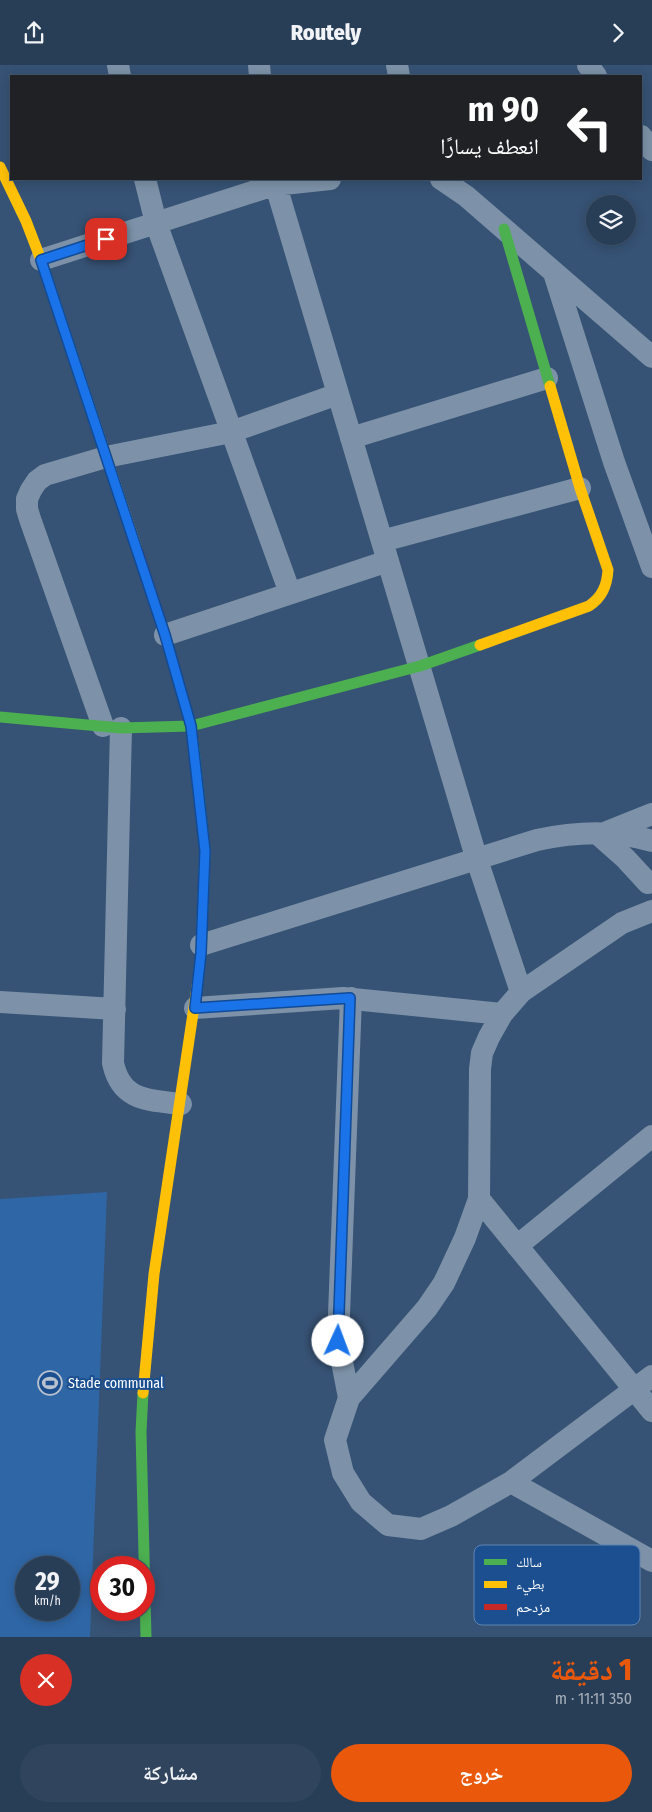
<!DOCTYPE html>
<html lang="ar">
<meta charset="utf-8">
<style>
body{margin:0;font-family:"Fira Sans Condensed","Noto Naskh Arabic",sans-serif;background:#30455d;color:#f1f3f6;direction:rtl;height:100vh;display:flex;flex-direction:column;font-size:19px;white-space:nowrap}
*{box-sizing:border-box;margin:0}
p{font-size:16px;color:#a5aeba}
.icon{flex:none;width:28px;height:28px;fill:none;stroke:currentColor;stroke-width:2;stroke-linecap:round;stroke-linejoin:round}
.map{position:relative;height:1572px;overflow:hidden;direction:ltr}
.panel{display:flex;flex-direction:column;background:#283e57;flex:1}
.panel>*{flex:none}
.top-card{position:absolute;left:10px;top:10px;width:632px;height:105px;border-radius:0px;box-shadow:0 2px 12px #0003,0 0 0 1px #44576d;direction:rtl;background:#202124;color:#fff;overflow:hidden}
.tools{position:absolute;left:586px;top:130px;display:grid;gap:10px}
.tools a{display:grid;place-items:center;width:50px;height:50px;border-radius:50%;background:#283e57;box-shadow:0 2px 12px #0003,0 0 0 1px #44576d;font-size:25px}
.speed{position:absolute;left:15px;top:1491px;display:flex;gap:10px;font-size:25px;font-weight:700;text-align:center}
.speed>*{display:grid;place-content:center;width:65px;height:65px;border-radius:50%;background:#283e57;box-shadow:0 2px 12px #0003,0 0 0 1px #44576d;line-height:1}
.speed small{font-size:12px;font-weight:400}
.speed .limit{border:8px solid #d22;background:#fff;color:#111}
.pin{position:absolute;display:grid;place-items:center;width:42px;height:42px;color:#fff;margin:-21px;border-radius:10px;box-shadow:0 2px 8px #0006}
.me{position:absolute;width:55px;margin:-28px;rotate:2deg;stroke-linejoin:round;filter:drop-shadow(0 0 4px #0008)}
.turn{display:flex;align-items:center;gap:18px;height:105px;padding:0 20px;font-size:22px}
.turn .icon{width:65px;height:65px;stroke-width:2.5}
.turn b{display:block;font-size:35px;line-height:42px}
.round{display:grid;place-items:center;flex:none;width:52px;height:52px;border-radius:26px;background:#30455d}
.summary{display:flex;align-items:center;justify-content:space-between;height:85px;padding:0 20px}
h1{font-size:30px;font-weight:800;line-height:38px;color:#ea580c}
.action{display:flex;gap:10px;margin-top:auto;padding:10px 20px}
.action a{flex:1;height:58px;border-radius:30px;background:#ea580c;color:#fff;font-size:20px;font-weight:800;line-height:58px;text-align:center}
.action a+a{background:#30455d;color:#f1f3f6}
header{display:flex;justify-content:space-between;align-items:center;height:65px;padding:0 20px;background:#283e57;font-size:22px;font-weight:800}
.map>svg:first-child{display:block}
.green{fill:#2f66a5;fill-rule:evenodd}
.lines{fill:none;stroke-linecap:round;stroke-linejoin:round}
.street{stroke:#7d92a8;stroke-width:22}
.fast{stroke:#4caf50;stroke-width:11}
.slow{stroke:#ffc107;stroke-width:11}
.jam{stroke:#c62828;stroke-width:11}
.route-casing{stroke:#114b97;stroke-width:12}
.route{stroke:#1a73e8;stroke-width:9}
.labels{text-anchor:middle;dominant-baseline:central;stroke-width:4;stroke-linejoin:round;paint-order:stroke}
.poi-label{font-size:14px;fill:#fff;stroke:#1b4f8f;text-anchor:start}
.key{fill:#1b4f8f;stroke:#5f84b1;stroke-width:1}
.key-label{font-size:14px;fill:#fff}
</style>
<header><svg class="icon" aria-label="forward" viewBox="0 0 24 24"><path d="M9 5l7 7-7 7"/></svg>Routely<svg class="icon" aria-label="share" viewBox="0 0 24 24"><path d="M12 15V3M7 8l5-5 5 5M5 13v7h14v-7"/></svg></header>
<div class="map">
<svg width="652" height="1572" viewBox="0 0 652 1572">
<rect width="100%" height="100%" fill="#365274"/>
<path class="green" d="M107,1127L90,1572H0V1134ZM26,1502H69V1545H26Z"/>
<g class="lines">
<path class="street" d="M118,0L120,11
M259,0L260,11
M397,0L399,11
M588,0L596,11
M641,71L652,85
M145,114L156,158L290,528
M274,114L477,795L521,927
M441,114L466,131L652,292
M41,195L274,120L330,114
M554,208L614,397L652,502
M351,373L547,313
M382,476L580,423
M165,570L388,496
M103,661L30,454L27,444V434L31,425L37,416L45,410L106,392L231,367L338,329
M121,663L113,998C121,1036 148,1035 181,1039
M607,767L652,749
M599,770L625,793L648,818
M652,846L622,858L521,927L502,949L489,972L482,988L480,1004L479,1134L652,1346
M201,880L537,775C574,767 615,765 652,776
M0,937L115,944
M195,943L343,933L502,949
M479,1134L465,1173L444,1218L427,1243L349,1333L335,1375L343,1408L361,1437L388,1460L421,1464L451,1451L511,1417L652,1311
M517,1181L652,1071
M349,1333L338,1276L351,933
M511,1417L652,1496"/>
<path class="fast" d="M504,164L550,321
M0,652L121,663L191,661L420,601L480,580
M193,675L205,786L201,888L198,915
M143,1328L141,1367L146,1572"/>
<path class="slow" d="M0,102L26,156L41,195L137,484
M480,580L589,541C602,532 607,521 608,505L580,423L550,321
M143,1328L154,1209L198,915"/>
<path class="jam" d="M137,484L165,570L191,661L193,675"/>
</g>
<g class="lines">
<g class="route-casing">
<path id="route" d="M106,174L41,195L165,570L191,661L205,786L201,888L195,943L350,933L338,1276"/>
</g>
<use href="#route" class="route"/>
</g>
<defs>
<g id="stadium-ring" transform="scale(1.25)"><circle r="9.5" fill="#1b4f8f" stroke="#b9c2ce" stroke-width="1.5"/><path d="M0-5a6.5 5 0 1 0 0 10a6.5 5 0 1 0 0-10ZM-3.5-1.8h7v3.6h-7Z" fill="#b9c2ce"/></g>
</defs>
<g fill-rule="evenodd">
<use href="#stadium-ring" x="50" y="1318"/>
</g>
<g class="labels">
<g class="poi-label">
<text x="68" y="1318">Stade communal</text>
</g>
</g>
<rect x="474" y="1480" width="166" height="80" rx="8" class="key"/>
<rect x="484" y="1494" width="23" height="6" fill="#4caf50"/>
<rect x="484" y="1516" width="23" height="7" fill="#ffc107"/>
<rect x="484" y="1539" width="23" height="6" fill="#c62828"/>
<g class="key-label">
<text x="516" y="1502">سالك</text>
<text x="516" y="1524">بطيء</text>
<text x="516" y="1547">مزدحم</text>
</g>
</svg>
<div class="tools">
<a><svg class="icon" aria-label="layers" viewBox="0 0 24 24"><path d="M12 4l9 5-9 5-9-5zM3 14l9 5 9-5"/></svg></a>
</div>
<div class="speed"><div>29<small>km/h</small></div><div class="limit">30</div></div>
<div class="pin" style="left:106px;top:174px;background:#d93025"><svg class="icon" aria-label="arrive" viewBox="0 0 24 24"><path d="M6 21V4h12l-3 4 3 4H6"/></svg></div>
<svg class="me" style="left:338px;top:1276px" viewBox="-20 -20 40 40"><circle r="19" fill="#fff"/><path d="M0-13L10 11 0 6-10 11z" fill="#1a73e8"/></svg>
<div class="top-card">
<div class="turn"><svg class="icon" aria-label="left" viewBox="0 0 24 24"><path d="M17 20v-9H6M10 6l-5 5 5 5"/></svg><div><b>90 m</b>انعطف يسارًا</div></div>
</div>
</div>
<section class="panel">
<div class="summary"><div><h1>1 دقيقة</h1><p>350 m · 11:11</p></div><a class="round" style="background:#d93025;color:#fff"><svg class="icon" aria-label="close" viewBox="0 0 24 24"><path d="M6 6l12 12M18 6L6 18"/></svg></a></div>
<div class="action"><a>خروج</a><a>مشاركة</a></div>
</section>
